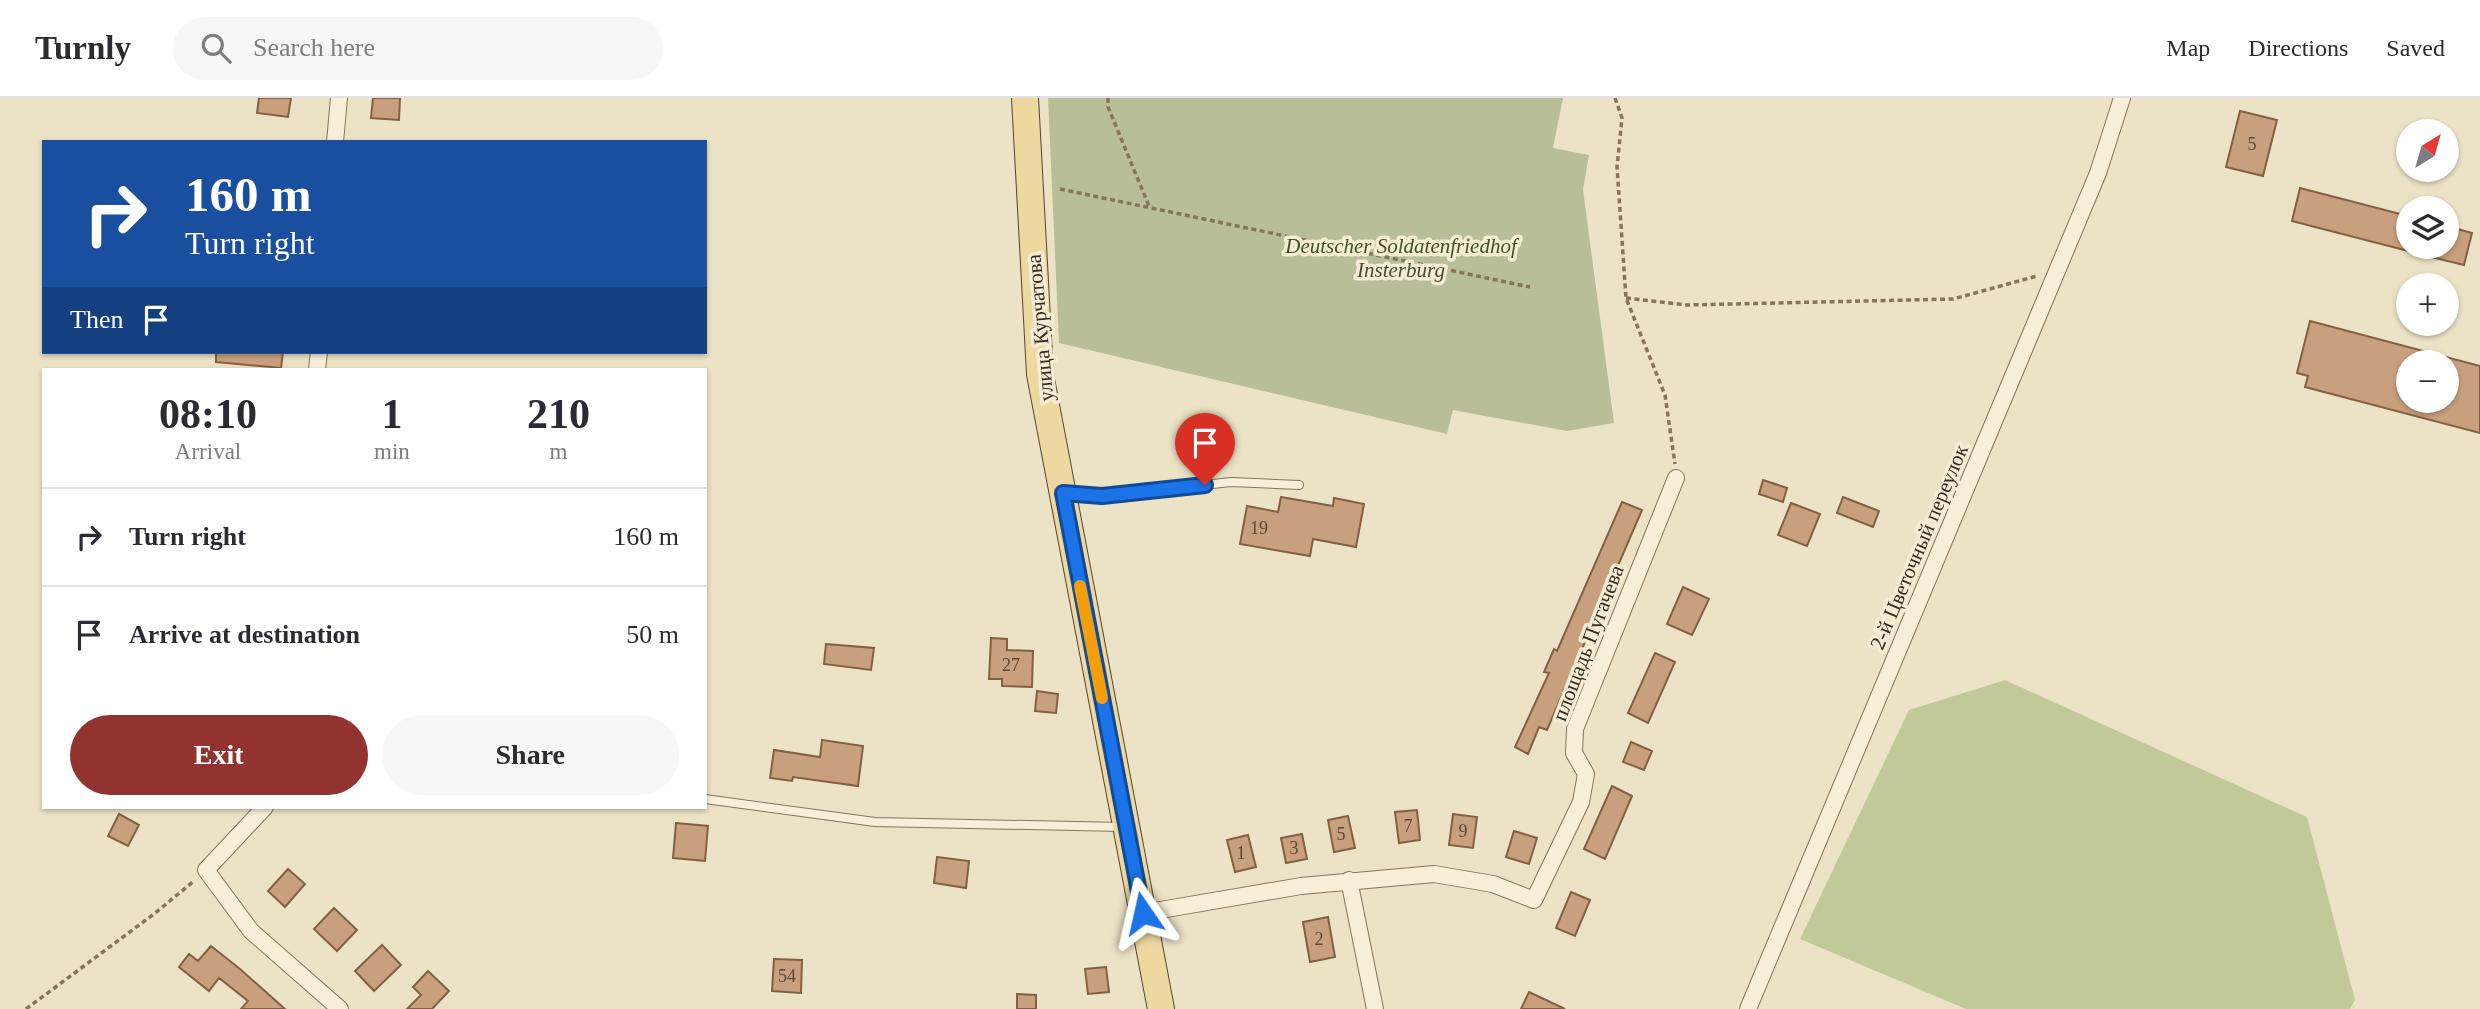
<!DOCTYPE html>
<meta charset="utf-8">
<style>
body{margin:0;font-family:"Times New Roman",serif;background:#f7f7f7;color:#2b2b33;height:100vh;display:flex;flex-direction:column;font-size:26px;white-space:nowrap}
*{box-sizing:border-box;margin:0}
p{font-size:23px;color:#7c7c81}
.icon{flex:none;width:38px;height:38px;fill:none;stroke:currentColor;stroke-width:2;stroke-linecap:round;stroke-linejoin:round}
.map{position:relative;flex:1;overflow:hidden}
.details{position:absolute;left:42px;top:270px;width:665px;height:441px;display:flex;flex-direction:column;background:#fff;border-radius:0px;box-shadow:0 2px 5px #0004}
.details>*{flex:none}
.guide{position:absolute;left:42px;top:42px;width:665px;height:214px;border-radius:0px;box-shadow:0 2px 5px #0004;background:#1a4fa0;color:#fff;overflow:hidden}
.needle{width:46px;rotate:37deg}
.controls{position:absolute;left:2396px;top:21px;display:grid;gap:14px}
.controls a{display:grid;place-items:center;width:63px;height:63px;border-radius:50%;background:#fff;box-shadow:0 2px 5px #0004;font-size:35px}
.pin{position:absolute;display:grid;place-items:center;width:60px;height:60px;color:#fff;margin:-72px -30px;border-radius:50% 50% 50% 0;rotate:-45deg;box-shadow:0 0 7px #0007}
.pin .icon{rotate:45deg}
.me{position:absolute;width:77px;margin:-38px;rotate:349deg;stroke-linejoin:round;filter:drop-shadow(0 0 5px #0008)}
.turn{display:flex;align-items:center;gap:24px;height:147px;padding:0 28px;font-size:32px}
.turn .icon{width:91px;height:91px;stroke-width:2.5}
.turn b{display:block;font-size:49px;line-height:60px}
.then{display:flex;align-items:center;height:66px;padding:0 28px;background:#0003;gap:14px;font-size:26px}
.eta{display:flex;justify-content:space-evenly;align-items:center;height:119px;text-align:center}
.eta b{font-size:42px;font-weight:600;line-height:49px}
.cta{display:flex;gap:14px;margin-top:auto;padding:14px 28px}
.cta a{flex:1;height:80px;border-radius:42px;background:#92332f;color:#fff;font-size:28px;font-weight:600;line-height:80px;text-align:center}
.cta a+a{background:#f7f7f7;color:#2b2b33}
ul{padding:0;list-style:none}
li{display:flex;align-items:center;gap:21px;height:98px;padding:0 28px;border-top:2px solid #e1e1e2}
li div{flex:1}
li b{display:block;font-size:26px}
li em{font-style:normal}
header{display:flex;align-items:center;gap:42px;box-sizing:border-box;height:98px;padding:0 35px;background:#fff;border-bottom:2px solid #e1e1e2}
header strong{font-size:33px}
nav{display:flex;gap:38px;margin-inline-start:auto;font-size:24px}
.search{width:490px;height:63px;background:#f7f7f7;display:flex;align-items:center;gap:18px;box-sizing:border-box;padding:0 24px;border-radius:38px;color:#7c7c81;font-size:26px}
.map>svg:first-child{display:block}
.green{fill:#c1c999}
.cemetery{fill:#b8bf98}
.building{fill:#c8a07d;stroke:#846043;stroke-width:2;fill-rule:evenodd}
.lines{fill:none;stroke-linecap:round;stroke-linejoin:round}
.service-casing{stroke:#86745c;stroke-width:10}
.minor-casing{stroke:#86745c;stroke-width:18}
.primary-casing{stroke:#544330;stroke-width:28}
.path{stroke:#86745c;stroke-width:3.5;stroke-dasharray:5 3.5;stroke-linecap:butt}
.service{stroke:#f7efd8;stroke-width:8}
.minor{stroke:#f7efd8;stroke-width:16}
.primary{stroke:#edd89f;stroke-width:26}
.route-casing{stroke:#114b97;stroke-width:18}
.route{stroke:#1a73e8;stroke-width:12}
.slow{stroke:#f59e0b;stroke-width:12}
.labels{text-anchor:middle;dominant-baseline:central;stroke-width:7;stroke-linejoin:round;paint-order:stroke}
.number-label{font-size:18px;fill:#5b4936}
.park-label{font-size:21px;font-style:italic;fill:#455227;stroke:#f4ecd4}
.street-label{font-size:21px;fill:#372c1f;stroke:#f4ecd4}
</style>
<header>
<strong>Turnly</strong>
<div class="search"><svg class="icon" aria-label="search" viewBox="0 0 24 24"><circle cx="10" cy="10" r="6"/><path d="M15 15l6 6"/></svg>Search here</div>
<nav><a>Map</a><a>Directions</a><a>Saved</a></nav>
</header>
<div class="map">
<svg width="2480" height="911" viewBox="0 0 2480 911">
<rect width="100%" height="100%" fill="#ece2c5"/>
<path class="green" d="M2005,582L2307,719L2355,902L2350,911H1966L1800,841L1909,612Z"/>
<path class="cemetery" d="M1048,0H1563L1553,50L1589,57L1583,92L1614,325L1567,333L1453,312L1447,336L1059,245Z"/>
<path class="building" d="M259,0H291L288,19L257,15Z
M373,0H400L399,22L371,20Z
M2240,13L2277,22L2263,78L2226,69Z
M2300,90L2408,118V153L2292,123Z
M2446,128L2472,135L2464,167L2411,154L2412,149H2446Z
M2310,223L2480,268V335L2305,289L2308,278L2297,275ZM2408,264H2446V303H2408Z
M216,254H283L281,270L216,264Z
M1763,382L1787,390L1783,404L1759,396Z
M1281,399L1333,408L1334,400L1364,406L1356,449L1313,441L1310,458L1240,446L1247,408L1278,414Z
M1843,399L1879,413L1873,429L1837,415Z
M1622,404L1642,412L1547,632L1539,629L1528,656L1515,649L1549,575L1544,574L1554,551L1557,553Z
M1791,405L1820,416L1807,448L1778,437Z
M1683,489L1709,501L1692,537L1667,526Z
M991,540L1007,541V552L1033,553L1032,589L1002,588V581H989Z
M826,546L874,550L871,572L824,566Z
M1655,555L1675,564L1648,625L1628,615Z
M1037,593L1058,596L1056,615L1035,613Z
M822,642L863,648L858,688L793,679L792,683L770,680L774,652L820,659Z
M1631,644L1652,653L1644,672L1623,664Z
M1612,688L1632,698L1605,761L1584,751Z
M1417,712L1420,742L1399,745L1395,714Z
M119,716L139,727L128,748L108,738Z
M1453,716L1477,719L1473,750L1449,747Z
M1348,718L1355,750L1334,754L1328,722Z
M676,725L708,728L705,763L673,760Z
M1514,733L1537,740L1529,766L1506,759Z
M1302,736L1307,761L1286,765L1281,740Z
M1248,737L1256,769L1235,774L1227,742Z
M937,759L969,763L966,790L934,785Z
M288,771L305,786L285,809L268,793Z
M1571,794L1590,802L1575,838L1556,830Z
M334,810L357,832L337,853L314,831Z
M1328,819L1335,859L1310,864L1303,824Z
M382,847L401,867L374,893L355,873Z
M211,848L240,871L285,911H241L248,903L219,880L209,893L179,869L189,856L198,863Z
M774,861L802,862L801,895L772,893Z
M1106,869L1109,894L1088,896L1085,871Z
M428,873L449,893L432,911H407L421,897L413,889Z
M1529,894L1565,911H1521Z
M1017,896L1036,897V911H1017Z"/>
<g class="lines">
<g class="service-casing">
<path id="service" d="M1066,395L1102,398L1231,384L1299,387
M705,701L875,724L1123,729"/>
</g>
<g class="minor-casing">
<path id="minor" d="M335,44L339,0
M317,271L319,254
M265,709L206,772L251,833L340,911
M1349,782L1375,911
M1143,815L1301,788L1434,776L1493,786L1534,802L1581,704L1586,676L1574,655L1575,631L1676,380
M1748,911L2098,75L2122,0"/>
</g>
<g class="primary-casing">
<path id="primary" d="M1025,0L1040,276L1161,911"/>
</g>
<path class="path" d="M1108,0V9L1149,108
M1615,0L1622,20L1617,69L1626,200L1665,297L1675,366
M1060,91L1530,189
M1626,200L1687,207L1953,201L2037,178
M26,911L154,816L194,783"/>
<use href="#service" class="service"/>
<use href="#minor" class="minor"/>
<use href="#primary" class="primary"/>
</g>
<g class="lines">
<g class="route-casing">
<path id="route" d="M1143,815L1063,395L1102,398L1205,387"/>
</g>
<use href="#route" class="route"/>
<path class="slow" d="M1080,488L1102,600"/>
</g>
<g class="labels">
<g class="number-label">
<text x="2252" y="46">5</text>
<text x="1259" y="430">19</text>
<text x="1011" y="567">27</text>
<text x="1408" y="728">7</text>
<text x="1463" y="733">9</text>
<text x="1341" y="736">5</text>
<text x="1294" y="750">3</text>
<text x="1241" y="755">1</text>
<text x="1319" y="841">2</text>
<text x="787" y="878">54</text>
</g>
<g class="park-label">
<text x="1401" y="148">Deutscher Soldatenfriedhof<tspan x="1401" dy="24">Insterburg</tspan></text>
</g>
<g class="street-label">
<text transform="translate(1040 230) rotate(-95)">улица Курчатова</text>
<text transform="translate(1919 449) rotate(-67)">2-й Цветочный переулок</text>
<text transform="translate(1588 545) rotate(-69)">площадь Пугачева</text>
</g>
</g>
</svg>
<div class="controls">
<a><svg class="needle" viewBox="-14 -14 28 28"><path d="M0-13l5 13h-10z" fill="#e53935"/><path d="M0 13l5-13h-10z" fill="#7c7c81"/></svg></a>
<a><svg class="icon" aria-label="layers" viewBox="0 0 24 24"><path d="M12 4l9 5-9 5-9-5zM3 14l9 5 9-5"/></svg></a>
<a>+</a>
<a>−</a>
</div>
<div class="pin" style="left:1205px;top:387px;background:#d93025"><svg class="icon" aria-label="arrive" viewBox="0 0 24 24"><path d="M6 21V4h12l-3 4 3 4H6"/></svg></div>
<svg class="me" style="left:1143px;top:815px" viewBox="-20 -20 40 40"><path d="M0-17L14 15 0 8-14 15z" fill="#1a73e8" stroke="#fff" stroke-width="4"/></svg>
<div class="guide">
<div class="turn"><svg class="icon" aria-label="right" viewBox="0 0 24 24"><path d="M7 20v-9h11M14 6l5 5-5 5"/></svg><div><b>160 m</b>Turn right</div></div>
<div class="then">Then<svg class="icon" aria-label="arrive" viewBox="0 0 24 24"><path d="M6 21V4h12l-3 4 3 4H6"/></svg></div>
</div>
<section class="details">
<div class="eta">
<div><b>08:10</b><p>Arrival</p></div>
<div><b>1</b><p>min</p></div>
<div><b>210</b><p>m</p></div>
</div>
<ul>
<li><svg class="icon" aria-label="right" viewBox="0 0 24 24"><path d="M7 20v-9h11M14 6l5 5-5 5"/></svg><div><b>Turn right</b></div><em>160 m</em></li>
<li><svg class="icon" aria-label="arrive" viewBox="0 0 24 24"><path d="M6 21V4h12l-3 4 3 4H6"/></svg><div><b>Arrive at destination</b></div><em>50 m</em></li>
</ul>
<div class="cta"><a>Exit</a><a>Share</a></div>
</section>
</div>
